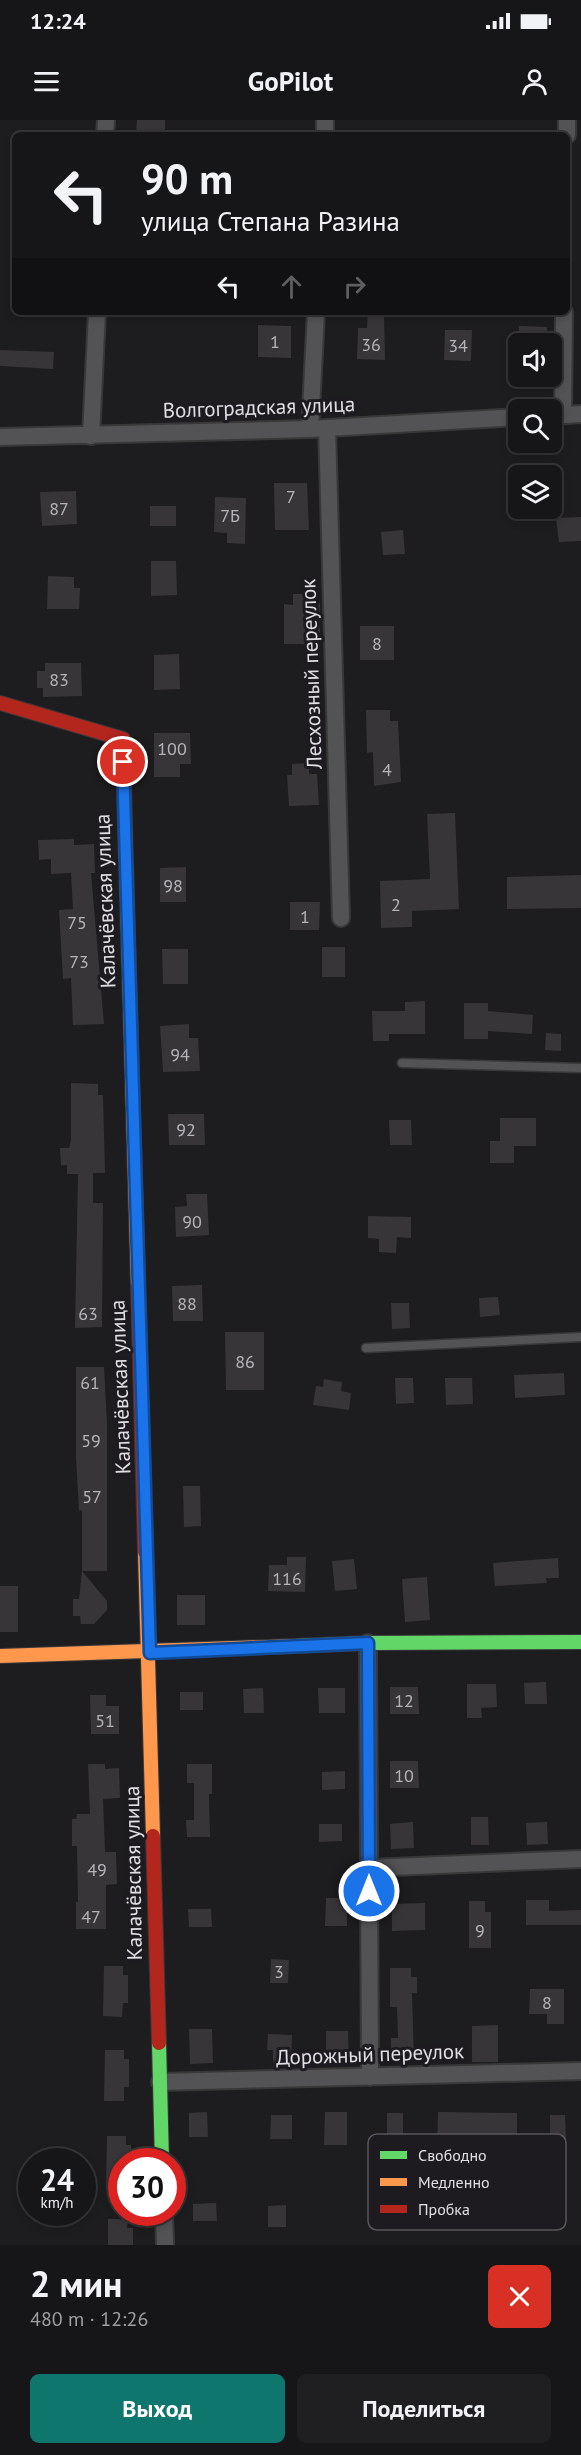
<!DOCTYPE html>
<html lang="ru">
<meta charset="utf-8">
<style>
body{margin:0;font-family:"PT Sans",sans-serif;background:#1f1e20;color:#f1f3f6;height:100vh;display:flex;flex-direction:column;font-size:22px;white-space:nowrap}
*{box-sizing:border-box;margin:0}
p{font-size:20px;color:#9e9fa1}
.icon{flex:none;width:33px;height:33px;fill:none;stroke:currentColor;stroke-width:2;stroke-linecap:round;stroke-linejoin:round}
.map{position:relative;height:2125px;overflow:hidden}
.sheet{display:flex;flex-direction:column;background:#161517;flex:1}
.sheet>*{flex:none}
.banner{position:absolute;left:12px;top:12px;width:558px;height:183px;border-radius:9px;box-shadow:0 3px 9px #0003,0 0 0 2px #353436;background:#161517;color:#f1f3f6;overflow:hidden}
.buttons{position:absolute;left:508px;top:213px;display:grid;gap:12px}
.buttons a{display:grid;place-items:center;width:54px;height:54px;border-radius:9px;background:#161517;box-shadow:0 3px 9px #0003,0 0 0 2px #353436;font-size:30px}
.speed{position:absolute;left:18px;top:2028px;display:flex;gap:12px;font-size:30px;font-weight:700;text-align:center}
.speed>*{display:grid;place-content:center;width:78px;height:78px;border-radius:50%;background:#161517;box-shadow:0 3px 9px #0003,0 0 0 2px #353436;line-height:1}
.speed small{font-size:15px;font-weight:400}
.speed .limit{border:9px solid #d22;background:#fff;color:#111}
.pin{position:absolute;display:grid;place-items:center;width:51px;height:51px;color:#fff;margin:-26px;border:3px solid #fff;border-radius:50%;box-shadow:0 2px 6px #0007}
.me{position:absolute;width:66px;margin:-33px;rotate:0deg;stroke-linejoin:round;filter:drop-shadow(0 0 4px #0008)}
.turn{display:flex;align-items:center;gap:21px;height:126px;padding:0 30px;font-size:27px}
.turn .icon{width:78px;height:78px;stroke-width:2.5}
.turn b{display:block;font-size:42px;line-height:51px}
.lanes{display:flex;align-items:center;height:57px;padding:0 30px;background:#0003;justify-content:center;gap:30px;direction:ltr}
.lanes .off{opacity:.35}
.round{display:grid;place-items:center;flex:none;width:63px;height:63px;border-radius:9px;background:#1f1e20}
.headline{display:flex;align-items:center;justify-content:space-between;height:102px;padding:0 30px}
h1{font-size:36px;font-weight:700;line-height:45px}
.cta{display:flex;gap:12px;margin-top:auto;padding:12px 30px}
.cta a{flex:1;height:69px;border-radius:9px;background:#0f766e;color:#fff;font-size:24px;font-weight:700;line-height:69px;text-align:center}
.cta a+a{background:#1f1e20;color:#f1f3f6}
.status{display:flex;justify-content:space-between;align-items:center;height:42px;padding:0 30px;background:#161517;direction:ltr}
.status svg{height:16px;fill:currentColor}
header{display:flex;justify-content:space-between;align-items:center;height:78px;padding:0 30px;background:#161517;font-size:27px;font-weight:700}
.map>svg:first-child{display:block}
.building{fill:#373538}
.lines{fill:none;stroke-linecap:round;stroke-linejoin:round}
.lane-casing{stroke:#383839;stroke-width:11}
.street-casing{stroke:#383839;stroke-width:20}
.fast-casing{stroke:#383839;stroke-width:16}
.slow-casing{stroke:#383839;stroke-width:16}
.jam-casing{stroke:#383839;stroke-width:16}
.lane{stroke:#535355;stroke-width:8}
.street{stroke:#535355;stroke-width:16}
.fast{stroke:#63d668;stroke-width:14}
.slow{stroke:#ff974d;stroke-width:14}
.jam{stroke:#b3261e;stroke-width:14}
.route-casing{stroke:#114b97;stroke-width:15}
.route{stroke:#1a73e8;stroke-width:10}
.labels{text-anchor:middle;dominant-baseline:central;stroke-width:6;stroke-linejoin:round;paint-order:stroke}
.number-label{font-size:18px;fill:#b6b4b8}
.street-label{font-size:21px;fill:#e0dee2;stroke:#1d1b20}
.key{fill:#1d1b20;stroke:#58565a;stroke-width:1.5}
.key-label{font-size:16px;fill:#e0dee2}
</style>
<div class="status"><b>12:24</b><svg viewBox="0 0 49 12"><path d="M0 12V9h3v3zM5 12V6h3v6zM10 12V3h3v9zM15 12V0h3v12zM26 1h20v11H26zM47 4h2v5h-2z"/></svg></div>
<header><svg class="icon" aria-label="menu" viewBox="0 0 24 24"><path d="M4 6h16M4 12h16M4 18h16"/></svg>GoPilot<svg class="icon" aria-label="person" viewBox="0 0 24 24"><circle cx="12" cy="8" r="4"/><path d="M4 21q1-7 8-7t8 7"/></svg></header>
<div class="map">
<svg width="581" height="2125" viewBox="0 0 581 2125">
<rect width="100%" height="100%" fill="#1d1c1f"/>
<path class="building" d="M137,0H165V15H136Z
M368,192H384L385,240L357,239L358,208H367Z
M258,205L291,206V238L258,237Z
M519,206L547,207L546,224H519Z
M445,210H472L471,241L444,240Z
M0,230L54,232L53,249L0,246Z
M274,363H307L309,410H275Z
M76,371L77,404L42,406L40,372Z
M215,377L246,378L245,424L227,423V413L214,412Z
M150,386H176V406H150Z
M581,397V421L559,422L556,398Z
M403,410L405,434L383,435L381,412Z
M151,441H176L177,475L151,476Z
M48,456L74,457V468H80L79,489H47Z
M293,474H310V483H320V520L315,521V524H284V484L293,485Z
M360,506H394V540H360Z
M179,534L180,569L154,570V535Z
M45,543H81L82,576L43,577V568H37V551H45Z
M366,590H390V601H398L401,662L374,666L373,632L367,633Z
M154,613H190L191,644H180V657H154Z
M309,643V654H317L319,685L289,686L287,655H292V644Z
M455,693L459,789L412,791V807L381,808L380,761L430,759L427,694Z
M74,719V725L94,724L95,753H91L104,904L73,905L71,858L63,859L59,790L73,789L71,753L51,754V739L39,740L38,720Z
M186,747V782H160V748Z
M581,755V788L507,789V757Z
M290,782H320L319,810H290Z
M322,827H345V857H322Z
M162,829H188V864H163Z
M425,881V914H389V921H373L372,891H405V882Z
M464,883H488V891L533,895L532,914L488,911V919H464Z
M189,904V918H198L200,951L163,952L160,906Z
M546,913L561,914V931L545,930Z
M71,963L98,964V975H103L105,1053H93V1083H103L102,1207L75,1208L78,1054H67V1045H61L60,1028H69L71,1020Z
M168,994H204L205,1025H169Z
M500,998H536V1026H514V1043H490V1021H500Z
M389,1000H411L412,1025H390Z
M186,1074H207L209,1115L176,1117L175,1087L187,1086Z
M368,1096L411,1097V1118L397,1117L396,1133L379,1132V1119L368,1118Z
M202,1165L203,1201H173L172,1166Z
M498,1177L500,1195L480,1197L479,1178Z
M391,1183H409L410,1208L392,1209Z
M225,1212H264V1270H226Z
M76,1247H104L107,1303V1451H82V1390L79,1391L76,1338Z
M564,1253L565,1275L515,1278L514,1255Z
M395,1258H413L414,1283L396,1284Z
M445,1258H472L473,1284L446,1285Z
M324,1259L342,1262L341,1271L351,1273L349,1290L313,1285L316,1266L323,1267Z
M183,1366H200L201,1406L184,1407Z
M287,1437H306L305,1472L268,1471L269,1445H287Z
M558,1438L559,1458H546L547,1463L495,1466L493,1443Z
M354,1439L357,1469L335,1471L332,1441Z
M82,1451L107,1481V1490L94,1504H81L80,1496H73V1479H79Z
M427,1457L430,1500L405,1502L402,1459Z
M0,1466H18V1512H0Z
M177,1475H205V1505H177Z
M546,1562L547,1584H525L524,1563Z
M467,1564H496L497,1587L481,1588L482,1598H467Z
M390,1567H418L419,1594H390Z
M263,1568L264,1593H244L243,1569Z
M318,1568H345V1593H319Z
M180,1572H203V1590H180Z
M90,1575H106V1586H119V1614H91Z
M390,1641H418L419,1668H390Z
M88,1644H105V1649L119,1648L120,1678L103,1679L105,1732H116L117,1764L106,1765V1809H76V1782H78L77,1726H72V1699H76L77,1694H90Z
M187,1644H212V1674H209L210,1717H187L186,1700H194V1663H187Z
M345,1651V1669L322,1670V1652Z
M471,1697H488L489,1725H471Z
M413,1702L414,1728L391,1729L390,1704Z
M547,1702L548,1724L527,1725L526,1703Z
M319,1704H342V1721L319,1722Z
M326,1778H347V1806H325Z
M526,1780H549V1791L581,1790V1805H526Z
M469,1781H485V1792H491V1828H469Z
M425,1783V1810L392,1811V1784Z
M188,1789H211L212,1807H189Z
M271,1839L289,1840L288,1863H270Z
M104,1846H123V1855H128V1883H123L122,1897L103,1896Z
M390,1848H411V1857H417V1873H412L414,1940H391V1918H398L397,1887H390Z
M530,1869H564V1904H547V1894H529Z
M498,1905V1942H472V1906Z
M189,1909H212L213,1943L190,1944Z
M326,1911H348L349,1941L326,1942Z
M268,1914L292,1915L291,1944L273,1943V1930H267Z
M105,1930H124V1939H129V1967H124V1981H104Z
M207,1992L208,2017H189V1993Z
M325,1992H347V2025H324Z
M438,1992L517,1993V2026L489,2025V2040L475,2039V2028L437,2027Z
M387,1993H403V2019H387Z
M271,1995H292V2019H270Z
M550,1995H565L566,2020H550Z
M107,2016H126V2025H131V2042H122V2066H106Z
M216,2083L217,2101H193V2084Z
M286,2085V2107H268V2086Z
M108,2099H128L127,2108H133V2125H108Z"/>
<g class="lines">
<g class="lane-casing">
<path id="lane" d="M402,943L581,948
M366,1228L581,1217"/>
</g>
<g class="street-casing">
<path id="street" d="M105,15L106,0
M325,15V0
M567,15V0
M563,295L564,192
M552,296L581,294
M327,308L341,798
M310,309L316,192
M91,316L97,192
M0,317L310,309L519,297
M368,1523L370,1957
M369,1748L581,1739
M160,1962L581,1951
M164,2092L165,2125"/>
</g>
<g class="fast-casing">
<path id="fast" d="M295,1526L368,1523L581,1522
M159,1923L162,2042"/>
</g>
<g class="slow-casing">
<path id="slow" d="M125,707L138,1166
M145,1432L153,1716
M0,1536L295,1526"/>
</g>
<g class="jam-casing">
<path id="jam" d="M0,583L123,619L125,707
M138,1166L145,1432
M153,1716L159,1923"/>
</g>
<use href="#lane" class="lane"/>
<use href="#street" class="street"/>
<use href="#fast" class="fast"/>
<use href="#slow" class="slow"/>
<use href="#jam" class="jam"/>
</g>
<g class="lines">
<g class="route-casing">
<path id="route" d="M123,642L150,1533L368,1523L369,1771"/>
</g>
<use href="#route" class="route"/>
</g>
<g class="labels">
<g class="number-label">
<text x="275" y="221">1</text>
<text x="371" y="224">36</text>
<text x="458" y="225">34</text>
<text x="291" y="376">7</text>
<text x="59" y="388">87</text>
<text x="230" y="395">7Б</text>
<text x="377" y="523">8</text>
<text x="59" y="559">83</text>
<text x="172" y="628">100</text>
<text x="387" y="649">4</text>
<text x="173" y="765">98</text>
<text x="396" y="784">2</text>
<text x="305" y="796">1</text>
<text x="77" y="802">75</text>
<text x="79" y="841">73</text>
<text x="180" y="934">94</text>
<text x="186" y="1009">92</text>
<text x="192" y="1101">90</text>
<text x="187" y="1183">88</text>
<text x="88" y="1193">63</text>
<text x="245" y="1241">86</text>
<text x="90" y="1262">61</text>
<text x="91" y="1320">59</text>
<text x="92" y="1376">57</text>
<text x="287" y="1458">116</text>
<text x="404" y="1580">12</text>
<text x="105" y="1600">51</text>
<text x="404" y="1655">10</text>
<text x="97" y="1749">49</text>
<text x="91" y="1796">47</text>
<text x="480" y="1810">9</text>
<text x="279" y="1851">3</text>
<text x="547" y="1882">8</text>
</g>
<g class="street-label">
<text transform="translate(259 287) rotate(-2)">Волгоградская улица</text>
<text transform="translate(311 554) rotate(-92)">Лесхозный переулок</text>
<text transform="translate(105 781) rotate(-92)">Калачёвская улица</text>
<text transform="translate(120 1267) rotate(-92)">Калачёвская улица</text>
<text transform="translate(133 1753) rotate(-91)">Калачёвская улица</text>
<text transform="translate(370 1934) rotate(-2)">Дорожный переулок</text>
</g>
</g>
<rect x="368" y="2014" width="198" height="96" rx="9" class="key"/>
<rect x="380" y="2031" width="27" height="8" fill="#63d668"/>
<rect x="380" y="2058" width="27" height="8" fill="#ff974d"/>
<rect x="380" y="2085" width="27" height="8" fill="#b3261e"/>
<g class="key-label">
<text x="418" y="2041">Свободно</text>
<text x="418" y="2068">Медленно</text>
<text x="418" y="2095">Пробка</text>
</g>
</svg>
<div class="buttons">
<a><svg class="icon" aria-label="sound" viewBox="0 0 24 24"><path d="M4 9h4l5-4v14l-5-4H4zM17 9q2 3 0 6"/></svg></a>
<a><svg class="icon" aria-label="search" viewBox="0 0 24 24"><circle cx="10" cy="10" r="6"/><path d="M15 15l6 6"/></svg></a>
<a><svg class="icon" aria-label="layers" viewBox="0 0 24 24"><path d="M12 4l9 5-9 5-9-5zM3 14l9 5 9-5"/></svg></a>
</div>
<div class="speed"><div>24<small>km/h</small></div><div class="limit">30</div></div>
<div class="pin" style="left:123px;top:642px;background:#d93025"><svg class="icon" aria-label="arrive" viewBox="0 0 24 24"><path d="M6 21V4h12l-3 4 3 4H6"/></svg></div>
<svg class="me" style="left:369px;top:1771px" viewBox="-20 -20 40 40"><circle r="17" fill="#1a73e8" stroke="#fff" stroke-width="3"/><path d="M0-11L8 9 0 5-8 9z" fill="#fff"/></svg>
<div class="banner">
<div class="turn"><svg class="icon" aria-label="left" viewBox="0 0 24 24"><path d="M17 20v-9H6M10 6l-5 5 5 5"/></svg><div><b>90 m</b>улица Степана Разина</div></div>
<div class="lanes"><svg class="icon" aria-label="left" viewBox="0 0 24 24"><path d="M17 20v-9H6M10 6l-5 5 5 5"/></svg><svg class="icon off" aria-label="ahead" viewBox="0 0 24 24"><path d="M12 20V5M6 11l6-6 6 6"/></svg><svg class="icon off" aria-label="right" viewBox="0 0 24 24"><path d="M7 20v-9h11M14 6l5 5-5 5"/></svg></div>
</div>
</div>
<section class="sheet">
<div class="headline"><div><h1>2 мин</h1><p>480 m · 12:26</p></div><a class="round" style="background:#d93025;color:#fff"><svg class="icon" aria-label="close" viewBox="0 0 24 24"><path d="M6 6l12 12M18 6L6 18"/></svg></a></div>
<div class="cta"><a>Выход</a><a>Поделиться</a></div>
</section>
